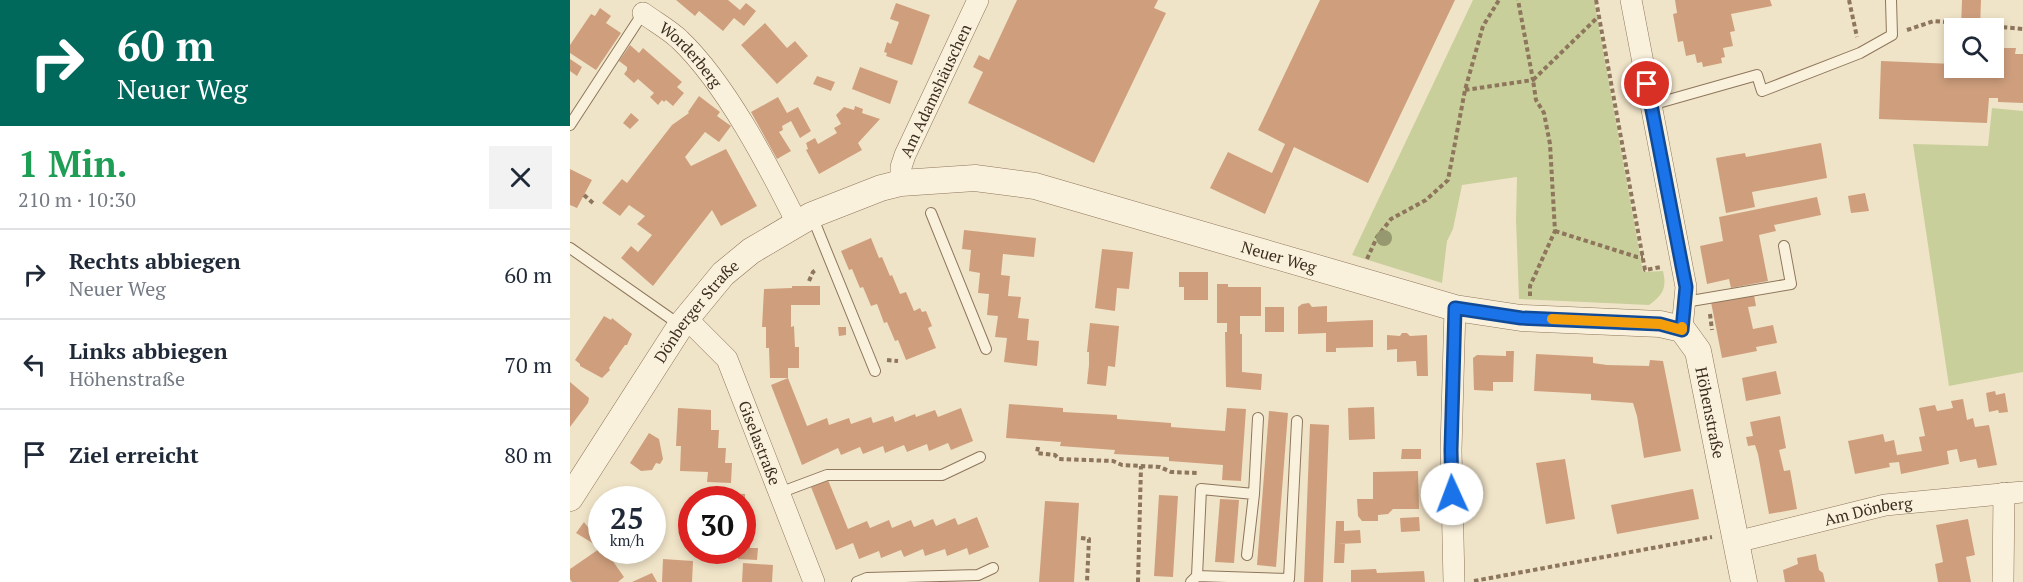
<!DOCTYPE html>
<html lang="de">
<meta charset="utf-8">
<style>
body{margin:0;font-family:"PT Serif",serif;background:#f2f2f3;color:#1f2937;height:100vh;display:flex;flex-direction:column;font-size:22px;white-space:nowrap}
*{box-sizing:border-box;margin:0}
p{font-size:20px;color:#747a83}
.icon{flex:none;width:33px;height:33px;fill:none;stroke:currentColor;stroke-width:2;stroke-linecap:round;stroke-linejoin:round}
.map{position:relative;flex:1;overflow:hidden}
.drawer{display:flex;flex-direction:column;background:#fff;width:570px}
.drawer>*{flex:none}
.banner{background:#00695c;color:#fff;overflow:hidden}
.controls{position:absolute;left:1374px;top:18px;display:grid;gap:12px}
.controls a{display:grid;place-items:center;width:60px;height:60px;border-radius:0px;background:#fff;box-shadow:0 3px 9px #0003;font-size:30px}
.speed{position:absolute;left:18px;top:486px;display:flex;gap:12px;font-size:30px;font-weight:700;text-align:center}
.speed>*{display:grid;place-content:center;width:78px;height:78px;border-radius:50%;background:#fff;box-shadow:0 3px 9px #0003;line-height:1}
.speed small{font-size:15px;font-weight:400}
.speed .limit{border:9px solid #d22;background:#fff;color:#111}
.pin{position:absolute;display:grid;place-items:center;width:51px;height:51px;color:#fff;margin:-26px;border:3px solid #fff;border-radius:50%;box-shadow:0 2px 6px #0007}
.me{position:absolute;width:66px;margin:-33px;rotate:358deg;stroke-linejoin:round;filter:drop-shadow(0 0 4px #0008)}
.turn{display:flex;align-items:center;gap:21px;height:126px;padding:0 18px;font-size:27px}
.turn .icon{width:78px;height:78px;stroke-width:2.5}
.turn b{display:block;font-size:42px;line-height:51px}
.round{display:grid;place-items:center;flex:none;width:63px;height:63px;border-radius:0px;background:#f2f2f3}
.overview{display:flex;align-items:center;justify-content:space-between;height:102px;padding:0 18px}
h1{font-size:36px;font-weight:600;line-height:45px;color:#1e9e55}
ul{padding:0;list-style:none}
li{display:flex;align-items:center;gap:18px;height:90px;padding:0 18px;border-top:2px solid #e0e1e3}
li div{flex:1}
li b{display:block;font-size:22px}
li em{font-style:normal}
main{display:flex;flex:1;min-height:0}
.map>svg:first-child{display:block}
.green{fill:#c9cf9b}
.building{fill:#cf9f7d}
.lines{fill:none;stroke-linecap:round;stroke-linejoin:round}
.service-casing{stroke:#8d765c;stroke-width:12}
.minor-casing{stroke:#8d765c;stroke-width:22}
.tertiary-casing{stroke:#8d765c;stroke-width:27}
.path{stroke:#8d765c;stroke-width:4;stroke-dasharray:4.5 3;stroke-linecap:butt}
.service{stroke:#faf1dc;stroke-width:10}
.minor{stroke:#faf1dc;stroke-width:21}
.tertiary{stroke:#faf1dc;stroke-width:26}
.tree{fill:#96986f}
.route-casing{stroke:#114b97;stroke-width:15}
.route{stroke:#1a73e8;stroke-width:10}
.slow{stroke:#f59e0b;stroke-width:10}
.labels{text-anchor:middle;dominant-baseline:central;stroke-width:4.5;stroke-linejoin:round;paint-order:stroke}
.street-label{font-size:16px;fill:#3d2e20;stroke:#f7eed8}
</style>
<main>
<section class="drawer">
<div class="banner">
<div class="turn"><svg class="icon" aria-label="right" viewBox="0 0 24 24"><path d="M7 20v-9h11M14 6l5 5-5 5"/></svg><div><b>60 m</b>Neuer Weg</div></div>
</div>
<div class="overview"><div><h1>1 Min.</h1><p>210 m · 10:30</p></div><a class="round"><svg class="icon" aria-label="close" viewBox="0 0 24 24"><path d="M6 6l12 12M18 6L6 18"/></svg></a></div>
<ul>
<li><svg class="icon" aria-label="right" viewBox="0 0 24 24"><path d="M7 20v-9h11M14 6l5 5-5 5"/></svg><div><b>Rechts abbiegen</b><p>Neuer Weg</p></div><em>60 m</em></li>
<li><svg class="icon" aria-label="left" viewBox="0 0 24 24"><path d="M17 20v-9H6M10 6l-5 5 5 5"/></svg><div><b>Links abbiegen</b><p>Höhenstraße</p></div><em>70 m</em></li>
<li><svg class="icon" aria-label="arrive" viewBox="0 0 24 24"><path d="M6 21V4h12l-3 4 3 4H6"/></svg><div><b>Ziel erreicht</b></div><em>80 m</em></li>
</ul>
</section>
<div class="map">
<svg width="1453" height="582" viewBox="0 0 1453 582">
<rect width="100%" height="100%" fill="#f0e4c8"/>
<path class="green" d="M903,0H1024L1073,272L1093,271C1097,288 1093,295 1079,305L949,299L946,220L947,177L892,185L883,229L877,241L872,283L782,255Z
M1422,108L1453,111V372L1379,386L1343,144L1418,146Z"/>
<path class="building" d="M106,0H158L170,10L176,3L186,11L174,26L164,18L153,31L129,11L125,16Z
M447,0H588L584,8L596,13L524,163L398,103L413,72L403,67L409,55L419,60Z
M750,0H885L798,183L724,147L695,214L640,188L658,152L702,173L715,144L688,130Z
M1105,0H1200L1202,6L1161,14L1165,31L1160,32L1163,46L1153,48L1155,57L1151,58L1152,63L1133,67L1132,62L1127,63L1125,54L1116,56L1113,41L1108,42L1103,14L1107,13Z
M1392,0H1411L1410,28H1391Z
M326,3L360,15L342,65L316,56L317,53L314,52L317,42L321,44L329,22L320,19Z
M30,8L41,16L36,23L51,33L26,70L0,53V45L21,14L25,16Z
M195,23L217,48L225,41L238,56L207,84L171,45Z
M60,45L69,53L73,48L112,82L107,87L114,93L103,106L96,100L94,102L92,100L88,105L80,97L84,93L68,79L64,83L54,74L57,70V67L49,61Z
M1430,48H1446L1445,54H1453V103L1428,102V98H1419L1417,123L1309,119L1311,61L1384,64V68H1424V52L1430,53Z
M0,59L12,67L7,76L0,71Z
M290,67L328,81L320,104L282,89Z
M247,76L265,82L261,91L243,84Z
M129,96L150,112L147,116L161,126L149,142L135,132L115,157L121,166L156,149L187,206L151,226L142,210L83,286L51,258L61,246L68,252L82,235L67,224L75,216L59,205L50,216L32,203L52,179L57,183L102,125L119,113L118,112Z
M208,97L217,113L228,107L241,131L230,138L221,121L212,126L213,130L209,132L221,151L207,159L181,112Z
M285,106L293,109L292,113L310,119L288,143L292,150L249,174L236,150L238,149L236,143L245,138L248,144L267,133L264,128L271,124L266,115L274,107L284,110Z
M61,113L69,120L60,129L53,123Z
M1251,143L1257,178L1182,192L1185,207L1156,213L1146,158L1175,153L1176,157Z
M0,169L22,180L7,208L0,205Z
M1295,193L1299,211L1281,213L1278,196Z
M1247,197L1251,215L1204,225L1206,231L1189,235L1198,281L1161,288L1159,279L1137,284L1130,246L1153,241L1149,217Z
M394,230L466,238L464,257L433,254L431,275L440,276L438,296L451,297L448,318L459,319L457,340L469,341L467,366L434,362L437,338L425,337L428,316L417,315L419,294L408,293L410,273L399,271L401,250L392,249Z
M301,238L309,258L312,257L320,276L322,275L330,294L336,292L344,311L350,308L352,312L356,311L362,326L358,328L366,348L336,360L328,340L325,341L317,322L314,323L307,304L301,306L293,287L290,288L282,269L279,270L271,251Z
M532,249L563,252L559,289L547,288L545,311L525,308Z
M609,272H638V300H614V287H609Z
M647,284H658V287H691V316H670V334H672V372L692,374L691,390L656,387L655,332H657V323H647Z
M222,286H250V305H221V327L224,326L225,347H229V368H218V378L237,426L257,418L259,425L279,418L281,424L301,417L303,423L323,416L325,422L345,414L346,417L365,410L368,417L391,408L403,441L381,450L378,443L359,451L357,444L337,452L334,445L315,453L313,446L293,454L290,447L271,455L268,448L232,465L201,385L218,378H200L199,348H196V327H192L194,289L222,288Z
M1184,295L1186,306L1178,307L1183,329L1203,325L1207,343L1186,347L1187,351L1152,358L1141,302Z
M739,303L742,307L757,306V322L803,320V347L766,348V352H756V333L728,334V307L732,304Z
M695,307H714V332H695Z
M34,316L41,320L42,318L62,334L57,345H55L39,368L40,370L32,378L10,366V364L5,360Z
M520,323L549,326L545,367L538,366L536,386L517,384L519,365V352H517Z
M268,327H276V335L269,336Z
M832,333H837L840,336L857,335L858,376H847L846,361L827,362V349L817,350V335L830,336Z
M936,351H944L943,382H923V391L904,390L903,358L907,355L936,356Z
M966,354L1023,357V363L1037,365L1079,366L1080,360L1093,361L1111,451L1074,458L1067,416L1063,403L1021,400V394L964,391Z
M1206,371L1211,394L1176,401L1172,378Z
M0,382L19,398L18,403L0,427Z
M1425,391L1426,395L1435,393L1438,412L1429,413L1428,410L1419,412L1416,393Z
M1393,399L1397,420L1403,418L1405,427L1419,425L1427,465L1408,468L1406,459L1390,462L1387,449L1377,451L1379,464L1331,474L1329,462L1319,463L1320,467L1285,474L1278,441L1313,434L1315,442L1324,440L1327,455L1352,451L1349,437L1355,436L1349,408L1365,405L1367,411L1383,408L1381,401Z
M439,404L493,408V412L547,415V419L601,423V427L655,431L657,408L676,409L671,481L652,480L653,465L599,461V457L544,454L545,450L490,446L491,442L436,438Z
M804,407L805,439L779,440L778,408Z
M108,408L141,410V430H149L148,448H156L155,463H162L161,483L137,482L138,472L110,471L111,446H106Z
M699,411L718,413L706,567L687,565Z
M1210,416L1216,448L1209,450L1214,471L1220,470L1227,509L1199,514L1188,454L1185,445L1178,446L1176,437L1183,436L1180,422Z
M740,424L759,425L753,582H734Z
M79,433L89,439L93,459L90,464L86,463L82,470L71,471L60,463Z
M832,449H851V459H831Z
M995,459L1005,519L976,524L966,463Z
M848,471L849,509H823L818,514L808,515V521H792L788,516L787,499H803V472Z
M258,480L278,529L297,521L300,528L319,520L322,528L341,520L344,527L363,519L366,526L385,518L388,525L407,517L419,547L399,555L397,548L377,556L375,549L355,556L353,549L334,557L331,550L311,558L309,551L289,559L283,543L266,550L241,487Z
M1123,489L1129,519L1047,534L1041,505Z
M148,493L175,494V500H148Z
M589,495L608,496L603,577L584,576Z
M650,499L669,500L664,563L645,562Z
M475,501L509,503L504,582H469Z
M172,513L181,514L180,548H188L187,560L168,559V550H172Z
M849,517L850,531L831,532L830,518Z
M1398,519L1405,555L1396,557L1401,582H1368L1365,564L1373,562L1366,525Z
M766,521H774V531L790,530L791,543L768,544H775L774,563H764Z
M14,522L27,539L24,544L6,533Z
M32,547V550H35L54,577L48,582H2L0,579V569Z
M1246,554L1249,570L1253,573L1255,582H1215L1213,570L1228,564L1227,558Z
M93,559L123,561L122,582H92Z
M173,563L203,565L202,582H172Z
M806,569L807,573L854,571L855,582H781V570Z
M82,573L87,582H62Z"/>
<g class="lines">
<g class="service-casing">
<path id="service" d="M1081,105L1187,75L1192,91L1290,53L1322,35L1321,0
M0,125L73,13
M361,213L416,349
M242,216L305,371
M0,248L110,325
M1115,302L1221,284L1214,246
M209,493L257,475H372L410,457
M677,555L684,494L688,418
M627,576L719,579L727,421
M287,582L297,578L408,575L423,568
M621,582L627,576L631,489L684,494"/>
</g>
<g class="minor-casing">
<g id="minor">
<path d="M1061,0L1116,287L1112,329"/>
<path id="s1" d="M73,13C85,22 100,30 110,40C156,84 198,165 227,223"/>
<path id="s2" d="M331,183V167L335,155L408,0"/>
<path id="s3" d="M116,318L157,359L244,582"/>
<path id="s4" d="M1166,542L1315,505L1453,492"/>
<path d="M884,582L881,450L885,308"/>
<path d="M1433,582L1434,493"/>
</g>
</g>
<g class="tertiary-casing">
<g id="tertiary">
<path id="s5" d="M0,498L111,325L153,274L181,251L242,215L311,188L331,183L405,178L465,186L885,308L951,318L1090,324L1112,329L1128,351L1174,582"/>
</g>
</g>
<path class="path" d="M1026,0L1075,270L1091,267
M1279,0L1287,37
M1337,30L1364,21L1453,29
M895,90L963,80L948,0
M14,195L24,204
M985,231L1067,257H1073
M797,259L807,237L821,219L856,200L878,180L895,90L913,26L929,0
M239,281L243,272L247,269
M960,296V286L985,231L980,144L974,113L966,100L963,80L1029,16
M1140,314L1142,330
M317,360L328,361
M468,447L467,453L485,455L489,459L543,461L552,465L590,467L601,472L627,473
M511,538L519,539L517,582
M904,581L1142,537
M568,582L571,466"/>
<use href="#service" class="service"/>
<use href="#minor" class="minor"/>
<use href="#tertiary" class="tertiary"/>
</g>
<circle class="tree" cx="814" cy="238" r="8"/>
<g class="lines">
<g class="route-casing">
<path id="route" d="M882,494L881,450L885,308L951,318L1090,324L1112,330L1116,287L1077,84"/>
</g>
<use href="#route" class="route"/>
<path class="slow" d="M982,319L1090,324L1112,330V327"/>
</g>
<g class="labels">
<g class="street-label">
<text stroke="none"><textPath href="#s1" startOffset="64">Worderberg</textPath></text>
<text stroke="none"><textPath href="#s2" startOffset="100">Am Adamshäuschen</textPath></text>
<text stroke="none"><textPath href="#s5" startOffset="862">Neuer Weg</textPath></text>
<text stroke="none"><textPath href="#s5" startOffset="226">Dönberger Straße</textPath></text>
<text stroke="none"><textPath href="#s5" startOffset="1364">Höhenstraße</textPath></text>
<text stroke="none"><textPath href="#s3" startOffset="148">Giselastraße</textPath></text>
<text stroke="none"><textPath href="#s4" startOffset="136">Am Dönberg</textPath></text>
</g>
</g>
</svg>
<div class="controls">
<a><svg class="icon" aria-label="search" viewBox="0 0 24 24"><circle cx="10" cy="10" r="6"/><path d="M15 15l6 6"/></svg></a>
</div>
<div class="speed"><div>25<small>km/h</small></div><div class="limit">30</div></div>
<div class="pin" style="left:1077px;top:84px;background:#d93025"><svg class="icon" aria-label="arrive" viewBox="0 0 24 24"><path d="M6 21V4h12l-3 4 3 4H6"/></svg></div>
<svg class="me" style="left:882px;top:494px" viewBox="-20 -20 40 40"><circle r="19" fill="#fff"/><path d="M0-13L10 11 0 6-10 11z" fill="#1a73e8"/></svg>
</div>
</main>
